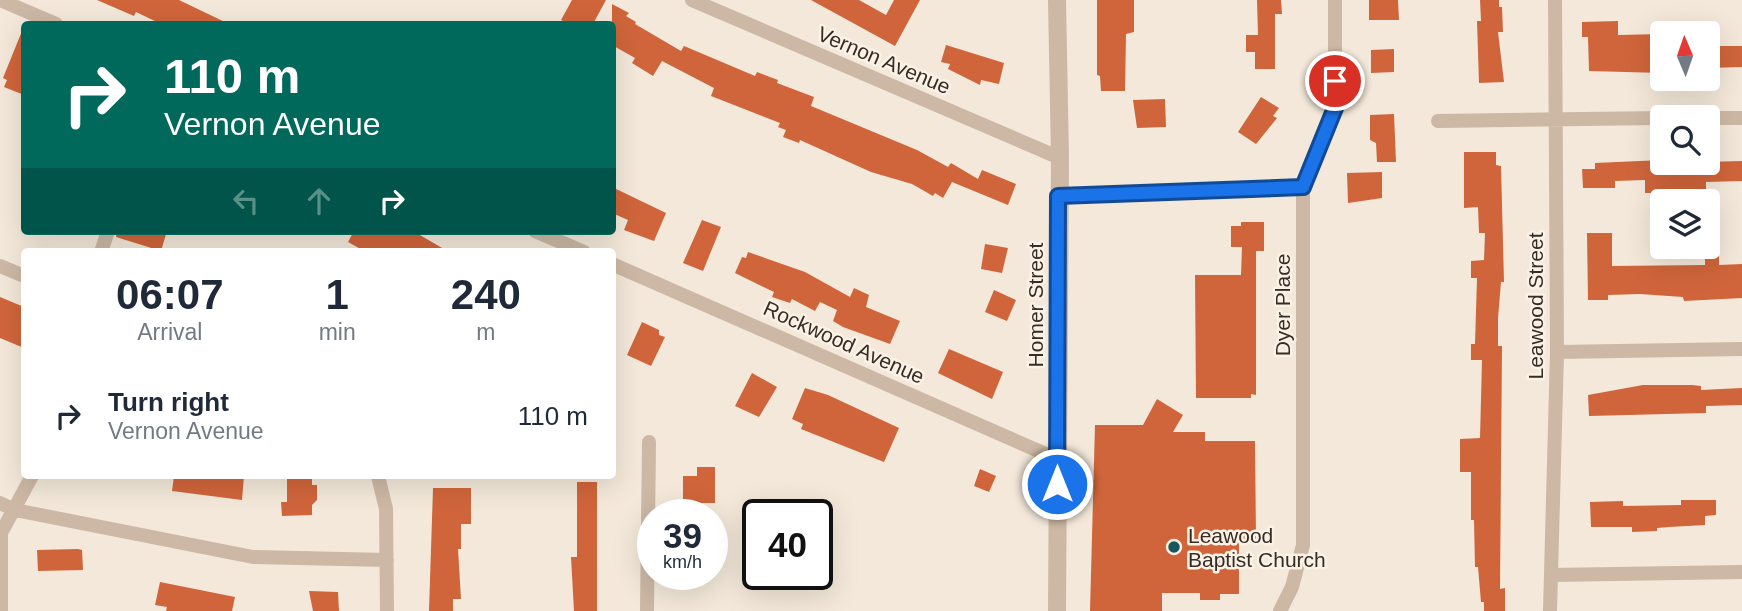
<!DOCTYPE html>
<style>
body{margin:0;font-family:Helvetica,sans-serif;background:#f6f6f7;color:#1f2937;height:100vh;display:flex;flex-direction:column;font-size:26px;white-space:nowrap}
*{box-sizing:border-box;margin:0}
p{font-size:23px;color:#747a83}
.icon{flex:none;width:38px;height:38px;fill:none;stroke:currentColor;stroke-width:2;stroke-linecap:round;stroke-linejoin:round}
.map{position:relative;flex:1;overflow:hidden}
.sheet{position:absolute;left:21px;top:248px;width:595px;height:231px;display:flex;flex-direction:column;background:#fff;border-radius:7px;box-shadow:0 7px 28px #0002}
.sheet>*{flex:none}
.guide{position:absolute;left:21px;top:21px;width:595px;height:214px;border-radius:7px;box-shadow:0 7px 28px #0002;background:#00695c;color:#fff;overflow:hidden}
.needle{width:46px;rotate:358deg}
.fabs{position:absolute;left:1650px;top:21px;display:grid;gap:14px}
.fabs a{display:grid;place-items:center;width:70px;height:70px;border-radius:7px;background:#fff;box-shadow:0 7px 28px #0002;font-size:35px}
.speed{position:absolute;left:637px;top:499px;display:flex;gap:14px;font-size:35px;font-weight:700;text-align:center}
.speed>*{display:grid;place-content:center;width:91px;height:91px;border-radius:50%;background:#fff;box-shadow:0 7px 28px #0002;line-height:1}
.speed small{font-size:18px;font-weight:400}
.speed .limit{border:4px solid #111;border-radius:10px;background:#fff;color:#111}
.pin{position:absolute;display:grid;place-items:center;width:60px;height:60px;color:#fff;margin:-30px;border:4px solid #fff;border-radius:50%;box-shadow:0 2px 7px #0007}
.me{position:absolute;width:77px;margin:-38px;rotate:0deg;stroke-linejoin:round;filter:drop-shadow(0 0 5px #0008)}
.turn{display:flex;align-items:center;gap:24px;height:147px;padding:0 28px;font-size:32px}
.turn .icon{width:91px;height:91px;stroke-width:2.5}
.turn b{display:block;font-size:49px;line-height:60px}
.lanes{display:flex;align-items:center;height:66px;padding:0 28px;background:#0003;justify-content:center;gap:35px;direction:ltr}
.lanes .off{opacity:.35}
.eta{display:flex;justify-content:space-evenly;align-items:center;height:119px;text-align:center}
.eta b{font-size:42px;font-weight:800;line-height:49px}
ul{padding:0;list-style:none}
li{display:flex;align-items:center;gap:21px;height:98px;padding:0 28px}
li div{flex:1}
li b{display:block;font-size:26px}
li em{font-style:normal}
.map>svg:first-child{display:block}
.building{fill:#d0653b}
.lines{fill:none;stroke-linecap:round;stroke-linejoin:round}
.minor{stroke:#ccb8a4;stroke-width:14}
.tertiary{stroke:#ccb8a4;stroke-width:18}
.route-casing{stroke:#114b97;stroke-width:18}
.route{stroke:#1a73e8;stroke-width:12}
.poi-dot{fill:#18555c;stroke:#fbf2e6;stroke-width:2.5}
.labels{text-anchor:middle;dominant-baseline:central;stroke-width:5;stroke-linejoin:round;paint-order:stroke}
.street-label{font-size:21px;fill:#372c26;stroke:#fbf2e6}
.poi-label{font-size:21px;fill:#372c26;stroke:#fbf2e6;text-anchor:start}
</style>
<div class="map">
<svg width="1742" height="611" viewBox="0 0 1742 611">
<rect width="100%" height="100%" fill="#f3e8d9"/>
<path class="building" d="M97,0H179L229,24H161L136,12L134,16Z
M572,0H606L593,24H569L561,20Z
M811,0H859L886,15L894,0H920L895,46Z
M1097,0H1134V32L1126,34L1125,91H1101L1100,76L1097,75Z
M1257,0H1281L1282,14H1275V69H1255V52H1246V35H1258Z
M1369,0H1398L1399,20H1369Z
M1480,0H1499V7H1502L1503,32H1498L1504,82L1479,83L1477,21H1481Z
M612,4L629,13L626,16L636,22L635,24L681,51L684,46L755,76L757,72L778,80L777,83L814,97L811,106L917,150L948,167L951,163L978,179L982,170L1016,184L1008,205L952,182L943,198L935,193L933,196L912,184L871,172L800,140L799,143L783,137L786,130L778,127L780,123L711,96L714,88L662,61L653,76L632,63L635,58L612,45Z
M1618,21V35L1662,34V73L1589,71L1588,37H1582V22Z
M24,26V95L4,87L7,80L3,78Z
M946,45L1004,63L999,84L981,80L980,85L948,69L950,64L941,62Z
M1708,46H1742V67L1708,68Z
M1394,49V72L1371,73V50Z
M1261,97L1279,108L1273,116L1277,118L1256,144L1238,132Z
M1165,99L1166,127L1137,128L1133,100Z
M1394,114L1396,162H1377L1376,143L1370,140V115Z
M1464,152H1496V165L1501,166L1504,282H1501L1498,318V346H1502L1500,589L1505,588V611H1484V602H1481L1478,567H1475L1474,520H1471V472H1460V439L1480,438L1482,360H1471V344H1475L1477,278H1471V261L1484,260L1485,233H1479L1478,207L1464,208Z
M1662,160V163L1742,161V181L1706,182V193H1645V180L1615,181V188H1583L1582,169H1595V163Z
M1382,172V198L1348,203L1347,173Z
M612,187L666,213L654,241L624,230L628,220L612,213Z
M702,220L721,227L703,271L683,263Z
M1241,222H1264V251H1256V395L1251,394V398H1196L1195,275H1241L1242,247H1231V226H1241Z
M117,231H167L161,251L116,237Z
M354,231H413L449,252H366L348,242Z
M1587,233H1612V266L1705,265V251H1719V265L1742,264V298L1684,301L1683,297L1640,294L1608,295V300H1588Z
M985,244L1008,248L1002,273L981,269Z
M748,252L805,272L850,297L854,288L869,295L866,307L900,321L890,344L843,327L833,321L837,310L820,302L815,311L792,299L790,303L772,297L774,292L735,273L742,257L746,258Z
M994,290L1016,300L1007,321L985,312Z
M0,297L24,307V348L0,338Z
M642,322L659,330V335L665,337L651,366L627,355Z
M949,349L1003,372L992,399L938,373Z
M752,373L777,387L759,417L735,406Z
M1643,385H1692L1701,386V390L1742,388V405L1706,406V413L1589,416L1588,395Z
M805,388L828,395L899,428L884,462L801,429L803,424L792,419Z
M1157,399L1183,415L1173,432H1205V441H1255L1256,539H1239V594H1220V600H1200V593H1162V611H1090L1095,425H1143Z
M697,467H715V503H683V476H697Z
M980,469L996,476L989,492L974,486Z
M174,476H244L242,500L172,491Z
M287,476H312V485H317V500L312,505V515L282,516L281,502H287Z
M577,482H597V611H574L571,557H577Z
M433,488H471V524H461V549H458L461,599H453V611H429Z
M1681,500H1716V515L1705,516V525L1669,527L1657,528V531L1632,532V527H1591L1590,502L1623,501V506L1681,505Z
M78,549L82,550L83,570L38,571L37,550Z
M160,582L235,597L232,611H166L167,607L155,605Z
M309,591L338,592L339,611H313Z"/>
<g class="lines">
<path class="minor" d="M0,0L56,24
M692,0L1060,158
M1708,118H1742
M1438,121L1662,118
M1058,196L1303,187
M535,231L584,252
M101,252L108,231
M612,264L1057,459
M0,266L24,276
M1557,352L1742,349
M378,476L386,509L387,611
M0,503L15,510L253,557L387,560
M1551,575L1742,572
M1,611V533L32,476
M647,611L649,442
M1280,611L1292,587L1303,545V187L1335,109V0
M1550,611L1557,352L1555,0"/>
<path class="tertiary" d="M1057,611L1060,158L1057,0"/>
</g>
<g class="lines">
<g class="route-casing">
<path id="route" d="M1057,484L1058,196L1303,187L1335,108V81"/>
</g>
<use href="#route" class="route"/>
</g>
<circle class="poi-dot" cx="1174" cy="547" r="7"/>
<g class="labels">
<g class="street-label">
<text transform="translate(884 60) rotate(23)">Vernon Avenue</text>
<text transform="translate(1035 305) rotate(-90)">Homer Street</text>
<text transform="translate(1282 305) rotate(-90)">Dyer Place</text>
<text transform="translate(1535 306) rotate(-90)">Leawood Street</text>
<text transform="translate(844 342) rotate(24)">Rockwood Avenue</text>
</g>
<g class="poi-label">
<text x="1188" y="535">Leawood<tspan x="1188" dy="24">Baptist Church</tspan></text>
</g>
</g>
</svg>
<div class="fabs">
<a><svg class="needle" viewBox="-14 -14 28 28"><path d="M0-13l5 13h-10z" fill="#e53935"/><path d="M0 13l5-13h-10z" fill="#747a83"/></svg></a>
<a><svg class="icon" aria-label="search" viewBox="0 0 24 24"><circle cx="10" cy="10" r="6"/><path d="M15 15l6 6"/></svg></a>
<a><svg class="icon" aria-label="layers" viewBox="0 0 24 24"><path d="M12 4l9 5-9 5-9-5zM3 14l9 5 9-5"/></svg></a>
</div>
<div class="speed"><div>39<small>km/h</small></div><div class="limit">40</div></div>
<div class="pin" style="left:1335px;top:81px;background:#d93025"><svg class="icon" aria-label="arrive" viewBox="0 0 24 24"><path d="M6 21V4h12l-3 4 3 4H6"/></svg></div>
<svg class="me" style="left:1057px;top:484px" viewBox="-20 -20 40 40"><circle r="17" fill="#1a73e8" stroke="#fff" stroke-width="3"/><path d="M0-11L8 9 0 5-8 9z" fill="#fff"/></svg>
<div class="guide">
<div class="turn"><svg class="icon" aria-label="right" viewBox="0 0 24 24"><path d="M7 20v-9h11M14 6l5 5-5 5"/></svg><div><b>110 m</b>Vernon Avenue</div></div>
<div class="lanes"><svg class="icon off" aria-label="left" viewBox="0 0 24 24"><path d="M17 20v-9H6M10 6l-5 5 5 5"/></svg><svg class="icon off" aria-label="ahead" viewBox="0 0 24 24"><path d="M12 20V5M6 11l6-6 6 6"/></svg><svg class="icon" aria-label="right" viewBox="0 0 24 24"><path d="M7 20v-9h11M14 6l5 5-5 5"/></svg></div>
</div>
<section class="sheet">
<div class="eta">
<div><b>06:07</b><p>Arrival</p></div>
<div><b>1</b><p>min</p></div>
<div><b>240</b><p>m</p></div>
</div>
<ul>
<li><svg class="icon" aria-label="right" viewBox="0 0 24 24"><path d="M7 20v-9h11M14 6l5 5-5 5"/></svg><div><b>Turn right</b><p>Vernon Avenue</p></div><em>110 m</em></li>
</ul>
</section>
</div>
